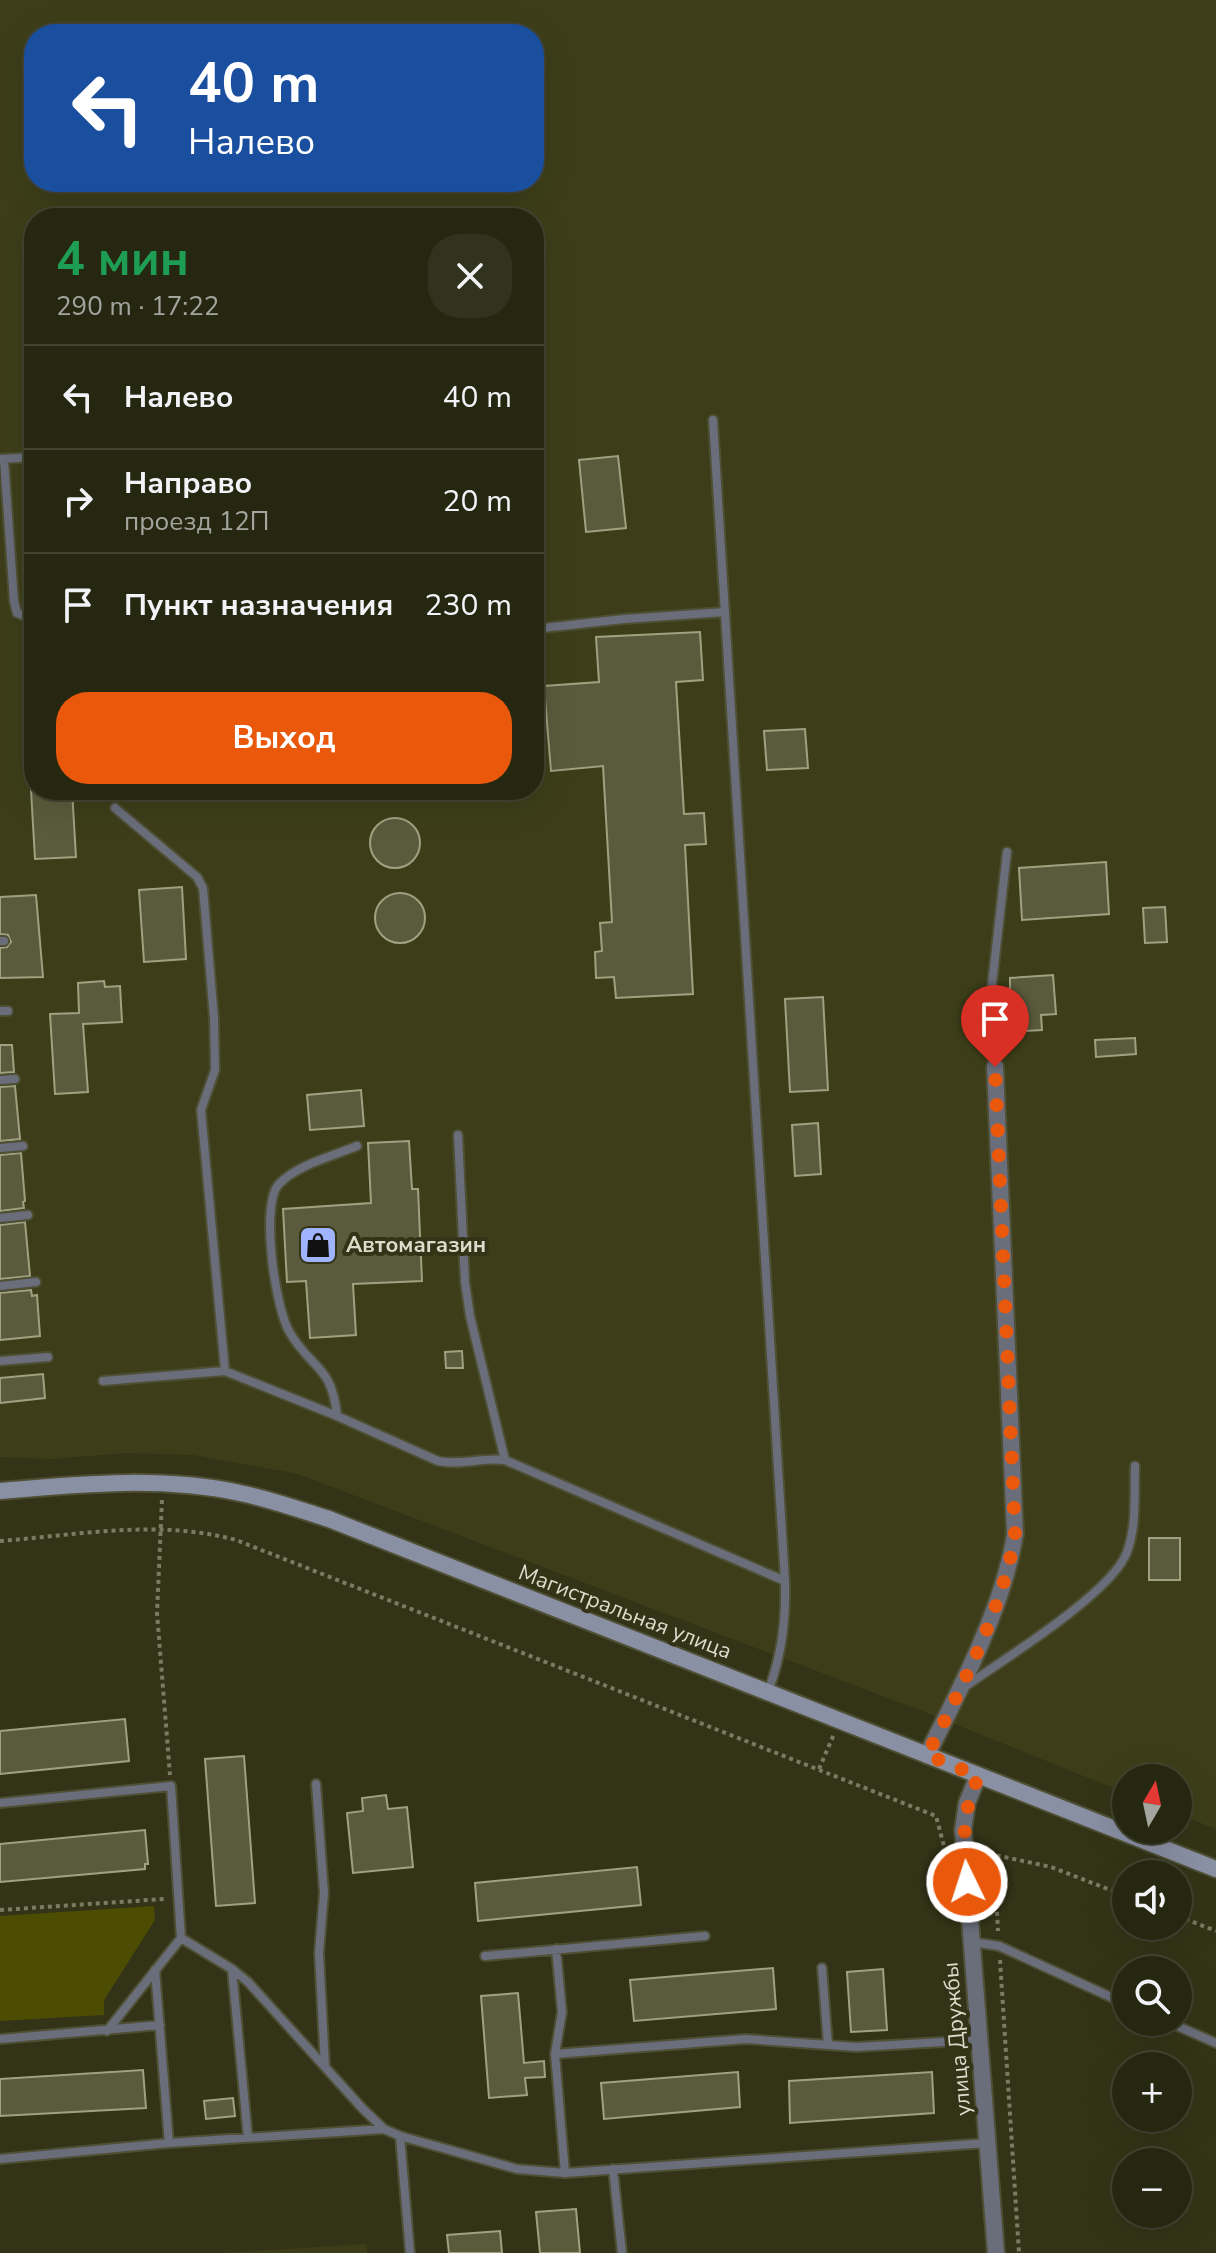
<!DOCTYPE html>
<html lang="ru">
<meta charset="utf-8">
<style>
body{margin:0;font-family:"Nunito Sans",sans-serif;background:#32331f;color:#f1f3f6;height:100vh;display:flex;flex-direction:column;font-size:30px;white-space:nowrap}
*{box-sizing:border-box;margin:0}
p{font-size:26px;color:#a4a59f}
.icon{flex:none;width:44px;height:44px;fill:none;stroke:currentColor;stroke-width:2;stroke-linecap:round;stroke-linejoin:round}
.map{position:relative;flex:1;overflow:hidden}
.side{position:absolute;left:24px;top:208px;width:520px;height:592px;display:flex;flex-direction:column;background:#262711;border-radius:32px;box-shadow:0 8px 32px #0002,0 0 0 2px #424431}
.side>*{flex:none}
.guide{position:absolute;left:24px;top:24px;width:520px;height:168px;border-radius:32px;box-shadow:0 8px 32px #0002,0 0 0 2px #424431;background:#1a4fa0;color:#fff;overflow:hidden}
.needle{width:52px;rotate:9deg}
.controls{position:absolute;left:1112px;top:1764px;display:grid;gap:16px}
.controls a{display:grid;place-items:center;width:80px;height:80px;border-radius:50%;background:#262711;box-shadow:0 8px 32px #0002,0 0 0 2px #424431;font-size:40px}
.pin{position:absolute;display:grid;place-items:center;width:68px;height:68px;color:#fff;margin:-82px -34px;border-radius:50% 50% 50% 0;rotate:-45deg;box-shadow:0 0 8px #0007}
.pin .icon{rotate:45deg}
.me{position:absolute;width:88px;margin:-44px;rotate:356deg;stroke-linejoin:round;filter:drop-shadow(0 0 6px #0008)}
.turn{display:flex;align-items:center;gap:28px;height:168px;padding:0 32px;font-size:36px}
.turn .icon{width:104px;height:104px;stroke-width:2.5}
.turn b{display:block;font-size:56px;line-height:68px}
.round{display:grid;place-items:center;flex:none;width:84px;height:84px;border-radius:32px;background:#32331f}
.overview{display:flex;align-items:center;justify-content:space-between;height:136px;padding:0 32px}
h1{font-size:48px;font-weight:700;line-height:60px;color:#1e9e55}
.cta{display:flex;gap:16px;margin-top:auto;padding:16px 32px}
.cta a{flex:1;height:92px;border-radius:32px;background:#ea580c;color:#fff;font-size:32px;font-weight:700;line-height:92px;text-align:center}
ul{padding:0;list-style:none}
li{display:flex;align-items:center;gap:24px;height:104px;padding:0 32px;border-top:2px solid #424431}
li div{flex:1}
li b{display:block;font-size:30px}
li em{font-style:normal}
.map>svg:first-child{display:block}
.built{fill:#3d3e19;fill-rule:evenodd}
.green{fill:#4c4d03}
.building{fill:#5a5b3d;stroke:#9fa180;stroke-width:2}
.lines{fill:none;stroke-linecap:round;stroke-linejoin:round}
.lane-casing{stroke:#4e4f34;stroke-width:12}
.street-casing{stroke:#4e4f34;stroke-width:20}
.secondary-casing{stroke:#4e4f34;stroke-width:20}
.path{stroke:#7a7b63;stroke-width:4;stroke-dasharray:4 4;stroke-linecap:butt}
.lane{stroke:#6a6e7b;stroke-width:8}
.street{stroke:#6a6e7b;stroke-width:16}
.secondary{stroke:#8a90a4;stroke-width:16}
.route{stroke:#ea580c;stroke-width:14;stroke-dasharray:0 25.2}
.labels{text-anchor:middle;dominant-baseline:central;stroke-width:8;stroke-linejoin:round;paint-order:stroke}
.poi-label{font-size:22px;font-weight:bold;fill:#dbdccb;stroke:#333417;text-anchor:start}
.street-label{font-size:22px;fill:#dbdccb;stroke:#333417}
</style>
<div class="map">
<svg width="1216" height="2253" viewBox="0 0 1216 2253">
<rect width="100%" height="100%" fill="#333417"/>
<path class="built" d="M0,0H1216V1829L1178,1814V1778H1126V1793L917,1709L298,1474L193,1455L127,1453L51,1459L0,1457ZM34,34H534V182H34ZM34,218H534V790H34Z
M367,2244V2253H223Z"/>
<path class="green" d="M154,1906L155,1920L104,2000V2015L0,2021V1916Z"/>
<path class="building" d="M618,456L626,528L586,532L579,460Z
M700,632L703,680L676,682L684,814L704,813L706,844L685,845L693,994L616,998L614,977L596,978L595,952L602,951L600,923L612,922L603,766L551,771L544,686L599,682L596,637Z
M805,729L808,768L767,770L764,731Z
M31,790H72L76,857L35,859Z
M370 843a25 25 0 1 1 50 0a25 25 0 1 1-50 0Z
M1106,862L1109,914L1022,920L1019,868Z
M182,887L186,959L144,962L139,890Z
M375 918a25 25 0 1 1 50 0a25 25 0 1 1-50 0Z
M36,895L43,977L0,978V948L7,947L11,942L8,935L0,934V897Z
M1165,907L1167,942L1145,943L1143,908Z
M1053,975L1056,1014L1041,1015L1042,1030L1025,1031L1024,1024H1018L1017,1014L1010,1015V978Z
M104,981L105,987L120,986L122,1022L83,1024L88,1092L55,1094L50,1014L79,1013L78,983Z
M823,997L828,1090L790,1092L785,999Z
M1135,1038L1136,1054L1096,1057L1095,1040Z
M0,1045H12L14,1072L0,1073Z
M15,1086L20,1139L0,1141V1087Z
M361,1090L364,1126L310,1130L307,1095Z
M818,1123L821,1174L795,1176L792,1125Z
M409,1141L412,1189H418L422,1281L353,1284L356,1335L310,1338L306,1281L287,1282L283,1209L371,1203L368,1143Z
M21,1153L25,1201L23,1202L24,1208L0,1211V1155Z
M25,1222L30,1276L0,1279V1225Z
M31,1290L32,1296L37,1295L40,1336L0,1340V1293Z
M462,1351L463,1368H446L445,1352Z
M43,1374L45,1398L0,1403V1378Z
M1149,1538H1180V1580H1149Z
M125,1719L129,1761L0,1774V1731Z
M244,1756L255,1903L216,1906L205,1759Z
M386,1795L388,1809L407,1807L413,1867L353,1873L347,1813L363,1811L362,1798Z
M145,1830L148,1864H145V1869L0,1882V1844Z
M637,1867L641,1905L478,1921L475,1883Z
M773,1968L776,2009L634,2021L630,1980Z
M883,1969L887,2030L851,2032L847,1972Z
M518,1993L524,2063L544,2061L545,2077L525,2078L527,2095L489,2098L481,1996Z
M143,2070L146,2108L0,2116V2079Z
M738,2072L740,2107L604,2119L601,2083Z
M932,2072L934,2113L790,2123L789,2081Z
M233,2098L235,2116L206,2119L204,2101Z
M576,2209L580,2253H540L536,2212Z
M500,2231L502,2253H449L447,2235Z"/>
<g class="lines">
<g class="lane-casing">
<path id="lane" d="M713,420L785,1581C786,1621 782,1654 768,1692
M1,459L34,457
M4,459L14,601L17,613L25,616H34
M534,629L624,619L725,612
M115,808L197,877L203,888L214,1018L215,1070L201,1110L225,1371L337,1416L438,1461C461,1466 482,1457 505,1460L785,1581
M0,941H4
M0,1011H8
M995,1067L991,993L1007,852
M0,1080L15,1079
M458,1135L465,1282L470,1316L505,1460
M0,1148L23,1146
M0,1218L28,1215
M0,1286L36,1282
M0,1361L48,1357
M103,1381L225,1371
M337,1416C332,1365 312,1370 290,1333C275,1309 260,1204 279,1184C297,1165 333,1156 357,1146
M966,1686C1004,1659 1112,1593 1127,1552C1137,1525 1134,1495 1135,1466
M316,1784L324,1893L319,1953L325,2066
M0,1803L171,1786L181,1938L232,1969L248,1982L363,2109L384,2129L400,2136L410,2253
M972,1942L999,1946L1126,2004
M556,1949L562,2012L555,2054L565,2173
M485,1956L705,1936
M822,1968L828,2045
M232,1969L248,2138
M155,1970L169,2143
M1168,2022L1216,2043
M107,2031L181,1938
M0,2039L160,2025
M555,2054L746,2039L856,2047L978,2040
M400,2136L517,2169L565,2173L987,2143
M0,2159L169,2143L384,2129
M613,2169L622,2253"/>
</g>
<g class="street-casing">
<path id="street" d="M927,1755C960,1690 1004,1606 1015,1534L995,1067
M978,1776L967,1803L963,1830L996,2253"/>
</g>
<g class="secondary-casing">
<path id="secondary" d="M0,1491C80,1484 161,1476 240,1493C270,1499 300,1510 329,1519L1216,1869"/>
</g>
<path class="path" d="M162,1500L157,1613L170,1775
M0,1541C78,1535 159,1519 236,1540L936,1816L944,1846
M819,1769L834,1734
M981,1852L1051,1867L1126,1896
M994,1856L998,1931
M0,1910L164,1899
M1178,1916L1216,1931
M1000,1960L1019,2253"/>
<use href="#lane" class="lane"/>
<use href="#street" class="street"/>
<use href="#secondary" class="secondary"/>
</g>
<g class="lines">
<path class="route" d="M967,1882L964,1819L978,1776L927,1755C960,1691 1004,1606 1015,1534L995,1067"/>
</g>
<defs>
<g id="shop-square" transform="scale(2)"><rect x="-9" y="-9" width="18" height="18" rx="4" fill="#a0b3fd" stroke="#333417"/><path d="M-5-2.5h2.3a2.7 3.5 0 0 1 5.4 0H5L5.5 6h-11ZM-1.5-2.5h3a1.5 2.3 0 0 0-3 0Z" fill="#111"/></g>
</defs>
<g fill-rule="evenodd">
<use href="#shop-square" x="318" y="1245"/>
</g>
<g class="labels">
<g class="poi-label">
<text x="346" y="1245">Автомагазин</text>
</g>
<g class="street-label">
<text transform="translate(625 1612) rotate(21)">Магистральная улица</text>
<text transform="translate(957 2039) rotate(-95)">улица Дружбы</text>
</g>
</g>
</svg>
<div class="controls">
<a><svg class="needle" viewBox="-14 -14 28 28"><path d="M0-13l5 13h-10z" fill="#e53935"/><path d="M0 13l5-13h-10z" fill="#a4a59f"/></svg></a>
<a><svg class="icon" aria-label="sound" viewBox="0 0 24 24"><path d="M4 9h4l5-4v14l-5-4H4zM17 9q2 3 0 6"/></svg></a>
<a><svg class="icon" aria-label="search" viewBox="0 0 24 24"><circle cx="10" cy="10" r="6"/><path d="M15 15l6 6"/></svg></a>
<a>+</a>
<a>−</a>
</div>
<div class="pin" style="left:995px;top:1067px;background:#d93025"><svg class="icon" aria-label="arrive" viewBox="0 0 24 24"><path d="M6 21V4h12l-3 4 3 4H6"/></svg></div>
<svg class="me" style="left:967px;top:1882px" viewBox="-20 -20 40 40"><circle r="17" fill="#ea580c" stroke="#fff" stroke-width="3"/><path d="M0-11L8 9 0 5-8 9z" fill="#fff"/></svg>
<div class="guide">
<div class="turn"><svg class="icon" aria-label="left" viewBox="0 0 24 24"><path d="M17 20v-9H6M10 6l-5 5 5 5"/></svg><div><b>40 m</b>Налево</div></div>
</div>
<section class="side">
<div class="overview"><div><h1>4 мин</h1><p>290 m · 17:22</p></div><a class="round"><svg class="icon" aria-label="close" viewBox="0 0 24 24"><path d="M6 6l12 12M18 6L6 18"/></svg></a></div>
<ul>
<li><svg class="icon" aria-label="left" viewBox="0 0 24 24"><path d="M17 20v-9H6M10 6l-5 5 5 5"/></svg><div><b>Налево</b></div><em>40 m</em></li>
<li><svg class="icon" aria-label="right" viewBox="0 0 24 24"><path d="M7 20v-9h11M14 6l5 5-5 5"/></svg><div><b>Направо</b><p>проезд 12П</p></div><em>20 m</em></li>
<li><svg class="icon" aria-label="arrive" viewBox="0 0 24 24"><path d="M6 21V4h12l-3 4 3 4H6"/></svg><div><b>Пункт назначения</b></div><em>230 m</em></li>
</ul>
<div class="cta"><a>Выход</a></div>
</section>
</div>
